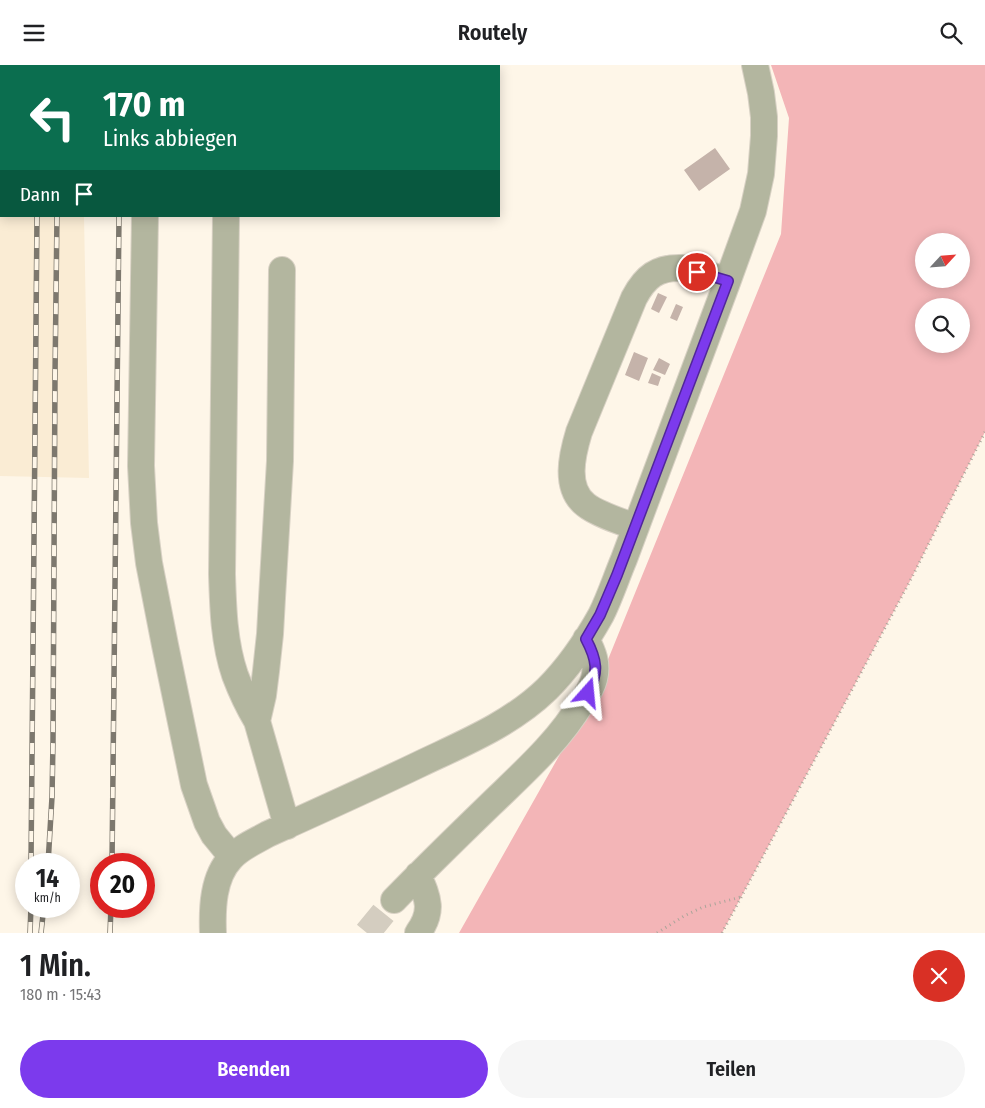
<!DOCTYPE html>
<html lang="de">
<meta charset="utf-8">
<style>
body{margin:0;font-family:"Fira Sans Condensed",sans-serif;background:#f6f6f6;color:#202124;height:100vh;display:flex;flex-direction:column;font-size:19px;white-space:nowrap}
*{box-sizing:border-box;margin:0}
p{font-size:16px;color:#757577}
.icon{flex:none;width:28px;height:28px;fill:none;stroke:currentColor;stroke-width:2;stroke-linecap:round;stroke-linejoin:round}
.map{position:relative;height:868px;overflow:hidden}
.sheet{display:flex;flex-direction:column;background:#fff;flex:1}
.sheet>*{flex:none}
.banner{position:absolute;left:0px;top:0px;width:500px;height:152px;box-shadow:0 2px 12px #0003;background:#0b6e4f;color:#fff;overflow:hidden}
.needle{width:32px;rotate:64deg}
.fabs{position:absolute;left:915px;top:168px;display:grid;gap:10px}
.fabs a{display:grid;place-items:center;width:55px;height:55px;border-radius:50%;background:#fff;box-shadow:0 2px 12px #0003;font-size:25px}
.speed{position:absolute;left:15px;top:788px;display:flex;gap:10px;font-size:25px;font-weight:700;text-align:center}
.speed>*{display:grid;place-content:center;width:65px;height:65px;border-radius:50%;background:#fff;box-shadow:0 2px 12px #0003;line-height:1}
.speed small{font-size:12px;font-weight:400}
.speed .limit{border:8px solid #d22;background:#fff;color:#111}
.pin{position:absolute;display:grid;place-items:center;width:42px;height:42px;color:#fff;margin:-21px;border:2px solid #fff;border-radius:50%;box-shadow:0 1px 5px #0007}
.me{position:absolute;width:55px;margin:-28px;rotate:18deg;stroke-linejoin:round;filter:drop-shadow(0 0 4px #0008)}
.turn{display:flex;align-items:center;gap:18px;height:105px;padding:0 20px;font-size:22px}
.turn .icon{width:65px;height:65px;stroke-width:2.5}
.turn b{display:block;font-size:35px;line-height:42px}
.then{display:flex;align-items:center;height:48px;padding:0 20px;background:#0003;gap:10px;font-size:19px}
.round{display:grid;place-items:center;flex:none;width:52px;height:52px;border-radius:26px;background:#f6f6f6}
.head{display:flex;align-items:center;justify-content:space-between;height:85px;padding:0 20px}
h1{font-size:30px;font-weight:600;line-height:38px}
.button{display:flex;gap:10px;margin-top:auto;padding:10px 20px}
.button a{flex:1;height:58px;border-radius:30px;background:#7c3aed;color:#fff;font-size:20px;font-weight:600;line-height:58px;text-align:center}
.button a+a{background:#f6f6f6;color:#202124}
header{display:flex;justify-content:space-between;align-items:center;height:65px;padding:0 20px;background:#fff;font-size:22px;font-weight:600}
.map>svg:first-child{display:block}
.built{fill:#faecd4}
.forest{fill:#f3b5b7;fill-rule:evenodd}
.building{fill:#c5b3aa}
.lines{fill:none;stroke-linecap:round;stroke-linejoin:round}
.minor-tunnel{stroke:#d4cdc0;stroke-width:26;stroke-dasharray:26 13;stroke-linecap:butt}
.minor-casing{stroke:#d8d1c4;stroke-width:28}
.path{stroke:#aba59a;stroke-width:3;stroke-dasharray:1 4;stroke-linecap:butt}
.minor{stroke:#b3b69f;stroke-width:26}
.rail-casing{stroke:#7d786e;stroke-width:5.5}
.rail{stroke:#fef6e8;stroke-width:4;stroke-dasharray:11;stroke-linecap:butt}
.route-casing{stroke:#51269a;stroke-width:12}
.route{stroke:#7c3aed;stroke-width:9}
</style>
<header><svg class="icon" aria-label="menu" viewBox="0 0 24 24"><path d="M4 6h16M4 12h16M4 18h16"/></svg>Routely<svg class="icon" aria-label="search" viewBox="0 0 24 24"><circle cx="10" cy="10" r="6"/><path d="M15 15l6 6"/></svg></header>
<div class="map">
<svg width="985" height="868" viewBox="0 0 985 868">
<rect width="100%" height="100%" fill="#fef6e8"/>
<path class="built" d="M0,34L1,35V151H84L89,413L0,411Z"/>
<path class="forest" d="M771,0H985V367L910,516L722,868H459L594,629L781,169L789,53ZM924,176H961V214H924ZM924,241H961V279H924Z"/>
<path class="building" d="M715,83L730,104L699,126L684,105Z
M658,228L667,232L659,248L651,244Z
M676,239L683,242L677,256L670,253Z
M634,287L648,293L639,316L625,310Z
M659,293L670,299L665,310L653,305Z
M652,308L661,312L658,321L648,318Z"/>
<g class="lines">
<path class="minor-tunnel" d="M367,868L394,835"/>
<g class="minor-casing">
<path id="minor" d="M146,1V0
M231,1V0
M145,151L141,401L144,458L149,498L165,580L194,720L207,757L214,770L232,792
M226,151L222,509C223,543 224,578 235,610C241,626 248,641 257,656
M282,205L280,396L272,533L270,569L266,606L263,630L257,656L287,761
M636,462C622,457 597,449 586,440C564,423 572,390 579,367L634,233C645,212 657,202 682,203L728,215
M418,810C428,833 434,846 418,868
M394,835C426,802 459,770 491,739C524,707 559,676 582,637C587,630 592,622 594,614C598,599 593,587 586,574
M213,868C212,843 213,812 231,793C241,782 256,776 268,769C319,746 370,723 420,699C464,678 511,659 547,624C568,603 586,577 601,550C610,532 616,513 624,494L728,215L753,146L761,109L764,71V52L761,28L755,0"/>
</g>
<path class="path" d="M657,868L684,851L703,842L741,832
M722,868L910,516L985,367"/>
<use href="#minor" class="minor"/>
<g class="rail-casing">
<path id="rail" d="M120,0V1
M38,1V0
M59,1V0
M31,799L37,151
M48,799L52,732L53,677L55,311L57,151
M112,799L119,151
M30,868L31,841
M41,868L44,841
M110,868L111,841"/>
</g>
<use href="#rail" class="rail"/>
</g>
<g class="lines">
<g class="route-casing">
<path id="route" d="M588,628C599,607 597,595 586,574L600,550L617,510L728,216L697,207"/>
</g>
<use href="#route" class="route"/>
</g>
</svg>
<div class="fabs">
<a><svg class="needle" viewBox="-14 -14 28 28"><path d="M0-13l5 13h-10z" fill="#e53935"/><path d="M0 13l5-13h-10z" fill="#757577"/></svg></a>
<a><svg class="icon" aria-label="search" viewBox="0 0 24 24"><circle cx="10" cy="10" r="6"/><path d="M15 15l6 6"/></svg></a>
</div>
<div class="speed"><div>14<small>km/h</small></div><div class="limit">20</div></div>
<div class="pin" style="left:697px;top:207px;background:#d93025"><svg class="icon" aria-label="arrive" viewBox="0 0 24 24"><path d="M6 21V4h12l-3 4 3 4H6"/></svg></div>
<svg class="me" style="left:588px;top:628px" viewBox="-20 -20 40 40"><path d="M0-17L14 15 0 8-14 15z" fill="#7c3aed" stroke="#fff" stroke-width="4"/></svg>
<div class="banner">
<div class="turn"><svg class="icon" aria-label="left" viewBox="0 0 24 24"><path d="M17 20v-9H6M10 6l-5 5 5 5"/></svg><div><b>170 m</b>Links abbiegen</div></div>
<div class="then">Dann<svg class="icon" aria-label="arrive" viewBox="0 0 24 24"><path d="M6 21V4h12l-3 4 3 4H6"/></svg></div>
</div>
</div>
<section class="sheet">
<div class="head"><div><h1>1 Min.</h1><p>180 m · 15:43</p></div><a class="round" style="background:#d93025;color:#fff"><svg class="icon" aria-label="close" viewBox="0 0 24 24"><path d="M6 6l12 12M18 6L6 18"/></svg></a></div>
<div class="button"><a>Beenden</a><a>Teilen</a></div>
</section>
